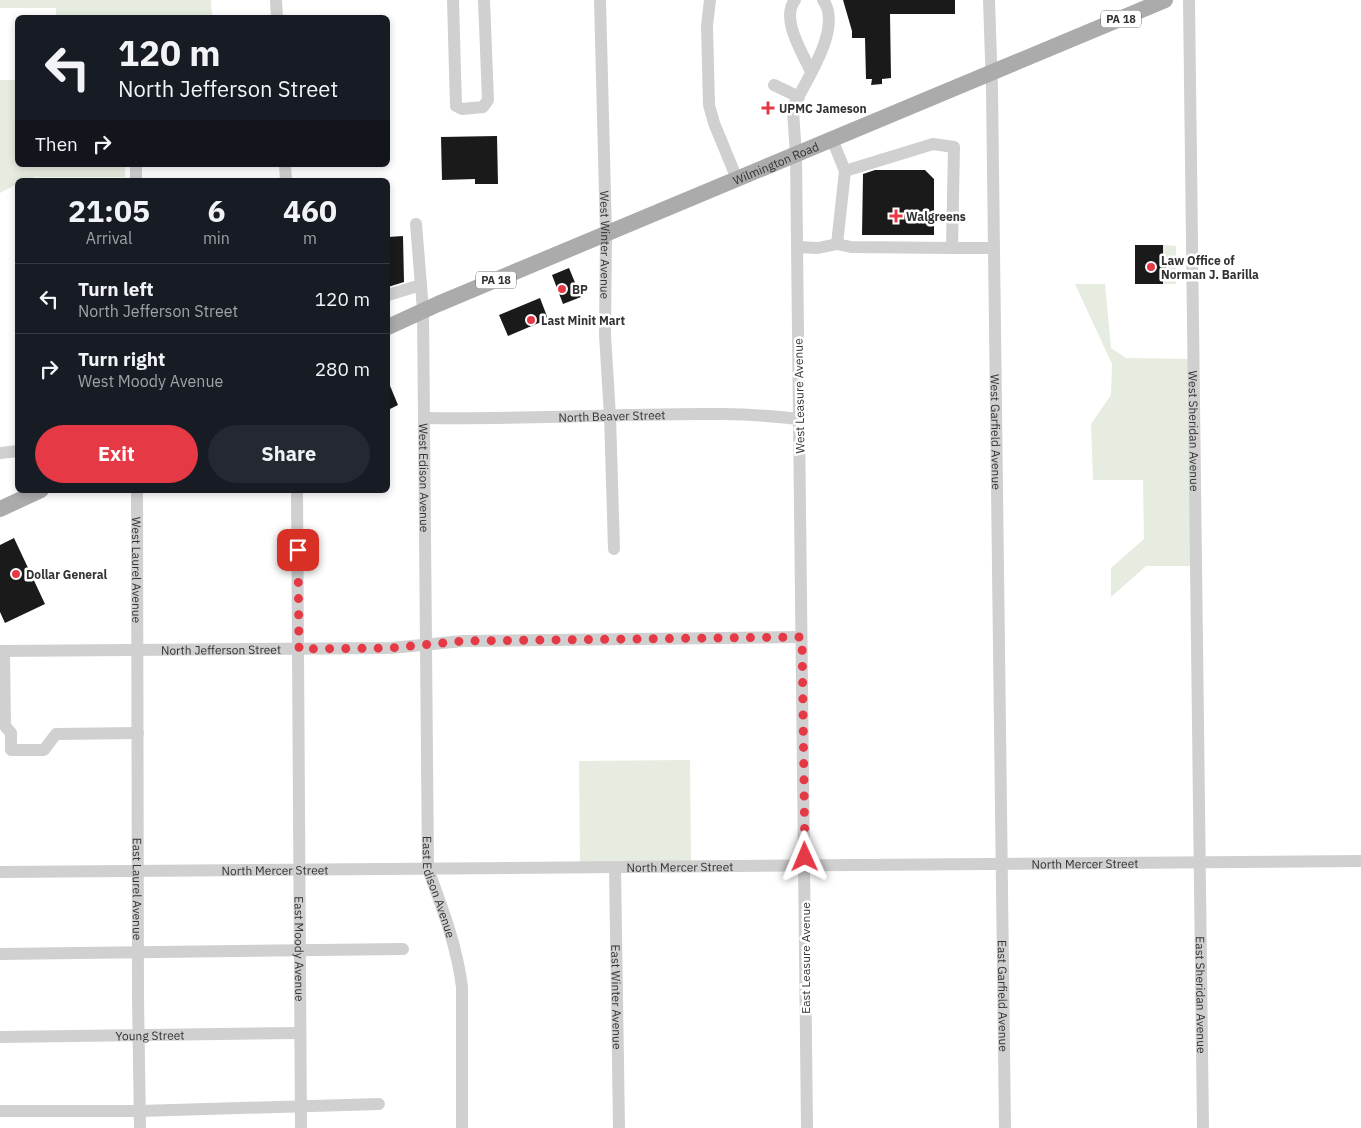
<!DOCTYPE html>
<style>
body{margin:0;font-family:"IBM Plex Sans",sans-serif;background:#242831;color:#f1f3f6;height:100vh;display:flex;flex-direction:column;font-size:19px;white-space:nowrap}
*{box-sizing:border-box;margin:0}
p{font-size:16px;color:#9ea1a6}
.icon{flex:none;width:28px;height:28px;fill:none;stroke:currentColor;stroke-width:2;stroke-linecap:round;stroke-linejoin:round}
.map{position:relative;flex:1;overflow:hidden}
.sheet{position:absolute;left:15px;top:178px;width:375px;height:315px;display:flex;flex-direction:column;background:#171b24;border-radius:8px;box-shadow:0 2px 8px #0003}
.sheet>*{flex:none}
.hud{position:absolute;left:15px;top:15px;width:375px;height:152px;border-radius:8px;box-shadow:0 2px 8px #0003;background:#171b24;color:#f1f3f6;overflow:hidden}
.pin{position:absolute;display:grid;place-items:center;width:42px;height:42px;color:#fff;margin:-21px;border-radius:10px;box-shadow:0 2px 8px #0006}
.me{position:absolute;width:55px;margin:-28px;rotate:359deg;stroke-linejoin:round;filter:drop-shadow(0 0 4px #0008)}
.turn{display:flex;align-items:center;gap:18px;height:105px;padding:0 20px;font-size:22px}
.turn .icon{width:65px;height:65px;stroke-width:2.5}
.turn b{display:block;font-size:35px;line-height:42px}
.then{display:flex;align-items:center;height:48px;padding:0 20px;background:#0003;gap:10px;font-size:19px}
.eta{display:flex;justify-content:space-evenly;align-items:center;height:85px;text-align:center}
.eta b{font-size:30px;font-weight:700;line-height:35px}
.cta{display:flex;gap:10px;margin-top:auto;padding:10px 20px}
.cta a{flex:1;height:58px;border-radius:30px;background:#e63946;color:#fff;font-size:20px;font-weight:700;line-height:58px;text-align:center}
.cta a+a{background:#242831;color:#f1f3f6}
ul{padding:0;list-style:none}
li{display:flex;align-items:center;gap:15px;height:70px;padding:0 20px;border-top:1px solid #363941}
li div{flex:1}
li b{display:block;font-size:19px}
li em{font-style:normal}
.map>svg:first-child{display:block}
.green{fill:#e6ecdf}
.building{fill:#1a1a1a}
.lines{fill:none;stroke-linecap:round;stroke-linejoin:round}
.minor{stroke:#d0d0d0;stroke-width:12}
.major{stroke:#ababab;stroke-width:16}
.route{stroke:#e63946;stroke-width:9;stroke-dasharray:0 16.2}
.poi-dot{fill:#e63946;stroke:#fff;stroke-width:2}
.labels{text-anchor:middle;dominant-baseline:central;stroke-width:5;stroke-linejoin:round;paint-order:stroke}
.shield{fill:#fff;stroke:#707070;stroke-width:1}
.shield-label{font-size:11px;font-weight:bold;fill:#333}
.poi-label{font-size:12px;font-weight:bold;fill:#333;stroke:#fff;text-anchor:start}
.street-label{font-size:12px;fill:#333;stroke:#fff}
</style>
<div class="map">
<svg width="1361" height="1128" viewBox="0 0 1361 1128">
<rect width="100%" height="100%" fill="#fff"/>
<path class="green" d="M0,0H211L212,17H56V8H0Z
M0,80H17L18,165H125V177H35L27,180H18L17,184L0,193Z
M1163,245L1176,246V261H1166V257H1163Z
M1166,264H1176V284H1163V270H1166Z
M1075,284H1105L1111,348L1126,358L1194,359L1197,566H1146L1111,597V568L1144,539L1143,480H1093L1091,424L1111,395L1112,364Z
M690,760L691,866L580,867L579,761Z"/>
<path class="building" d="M843,0H955V14H890L891,78L882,79V84L871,85L872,79H866L865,38H852V31Z
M497,136L498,184H475V179L442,180L441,137Z
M875,170H925L934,179V235H862L863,174Z
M403,236L404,282L388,287V237Z
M1135,245H1163V257H1166V270H1163V284H1135Z
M569,268L581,297L563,304L552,275Z
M540,298L548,319L508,336L499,315Z
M388,381L398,405L388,410Z
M14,538L45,604L5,623L0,612V545Z"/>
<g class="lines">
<g class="minor">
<path d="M276,0L277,18"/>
<path d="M453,0L456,106L462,109L483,107L488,100L484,0"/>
<path id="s1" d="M600,0L606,234L605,335L610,416L614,549"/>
<path d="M710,0L707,26L709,105L714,123L737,179"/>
<path d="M795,0C780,19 803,53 811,72"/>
<path id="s2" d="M989,0L992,89L1005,1128"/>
<path id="s3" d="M1189,0L1203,1128"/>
<path d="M774,85L799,97"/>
<path d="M832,139L845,171L933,144L954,147L952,248H994"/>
<path d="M136,165V180"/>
<path d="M285,165L286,180"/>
<path id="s4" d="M416,224L423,310L428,869C442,907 457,946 462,987V1128"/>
<path d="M837,244L851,247L952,248"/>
<path d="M797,247L818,248L837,244L845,171"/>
<path d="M388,295L421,285"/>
<path id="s5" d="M424,418C492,419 559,417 627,415C685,414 742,412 799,419"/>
<path d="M0,453L18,451"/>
<path id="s6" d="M137,490L138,997L140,1128"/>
<path id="s7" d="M297,490L301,1128"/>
<path id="s8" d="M0,651L391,648L463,641L801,637"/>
<path d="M4,651L5,726L11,733V750H44L56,734L138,733"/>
<path id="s9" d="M615,867L619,1128"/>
<path id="s10" d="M0,872L1361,861"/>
<path d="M0,954L403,949"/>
<path id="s11" d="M0,1037L300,1033"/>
<path d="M0,1111H140L379,1104"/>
<path d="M807,1128L796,155L793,111L794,105C807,79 843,27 823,0"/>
</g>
<g class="major">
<path id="s12" d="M388,327L438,304L1165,0"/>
<path d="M0,509L41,490"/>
</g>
</g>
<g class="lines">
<path class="route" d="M298,550L299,649L391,648L463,641L802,637L805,857"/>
</g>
<g class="poi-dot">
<path d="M765.5 100.5h5v5h5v5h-5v5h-5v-5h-5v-5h5z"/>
<path d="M893.5 208.5h5v5h5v5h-5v5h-5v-5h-5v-5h5z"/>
<circle cx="1151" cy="267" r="5"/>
<circle cx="562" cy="289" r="5"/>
<circle cx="531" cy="320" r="5"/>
<circle cx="16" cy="574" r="5"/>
</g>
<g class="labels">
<g class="shield">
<rect x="1101" y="10.5" width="40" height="17" rx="4"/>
<rect x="476" y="271.5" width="40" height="17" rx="4"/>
</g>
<g class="shield-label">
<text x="1121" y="19">PA 18</text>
<text x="496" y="280">PA 18</text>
</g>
<g class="poi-label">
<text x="779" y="108">UPMC Jameson</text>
<text x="906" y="216">Walgreens</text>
<text x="1161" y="260">Law Office of<tspan x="1161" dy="14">Norman J. Barilla</tspan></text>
<text x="572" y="289">BP</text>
<text x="541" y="320">Last Minit Mart</text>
<text x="26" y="574">Dollar General</text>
</g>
<g class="street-label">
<text stroke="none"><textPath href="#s12" startOffset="421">Wilmington Road</textPath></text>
<text stroke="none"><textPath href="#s1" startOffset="245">West Winter Avenue</textPath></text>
<text transform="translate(799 396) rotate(-91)">West Leasure Avenue</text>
<text stroke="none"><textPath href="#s5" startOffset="188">North Beaver Street</textPath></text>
<text stroke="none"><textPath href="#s3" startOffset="431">West Sheridan Avenue</textPath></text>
<text stroke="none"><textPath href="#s2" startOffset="432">West Garfield Avenue</textPath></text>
<text stroke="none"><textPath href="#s4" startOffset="254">West Edison Avenue</textPath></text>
<text stroke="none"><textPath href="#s6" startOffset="80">West Laurel Avenue</textPath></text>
<text stroke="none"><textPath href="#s8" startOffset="221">North Jefferson Street</textPath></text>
<text stroke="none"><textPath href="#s10" startOffset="1085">North Mercer Street</textPath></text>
<text stroke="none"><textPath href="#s10" startOffset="680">North Mercer Street</textPath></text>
<text stroke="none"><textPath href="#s10" startOffset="275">North Mercer Street</textPath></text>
<text stroke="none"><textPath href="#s4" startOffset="665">East Edison Avenue</textPath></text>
<text stroke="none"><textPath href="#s6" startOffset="399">East Laurel Avenue</textPath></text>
<text stroke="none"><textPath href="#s7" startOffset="459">East Moody Avenue</textPath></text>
<text transform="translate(805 958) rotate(-90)">East Leasure Avenue</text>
<text stroke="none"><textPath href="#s3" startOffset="995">East Sheridan Avenue</textPath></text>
<text stroke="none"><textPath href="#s2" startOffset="996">East Garfield Avenue</textPath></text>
<text stroke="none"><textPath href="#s9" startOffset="130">East Winter Avenue</textPath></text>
<text stroke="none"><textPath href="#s11" startOffset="150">Young Street</textPath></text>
</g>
</g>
</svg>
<div class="pin" style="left:298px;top:550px;background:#d93025"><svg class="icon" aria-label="arrive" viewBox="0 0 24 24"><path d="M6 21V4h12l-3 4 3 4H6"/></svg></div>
<svg class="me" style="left:805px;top:857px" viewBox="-20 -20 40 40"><path d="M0-17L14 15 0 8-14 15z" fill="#e63946" stroke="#fff" stroke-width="4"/></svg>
<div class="hud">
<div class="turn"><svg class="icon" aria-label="left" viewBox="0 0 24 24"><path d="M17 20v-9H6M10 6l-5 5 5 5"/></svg><div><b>120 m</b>North Jefferson Street</div></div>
<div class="then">Then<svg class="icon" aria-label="right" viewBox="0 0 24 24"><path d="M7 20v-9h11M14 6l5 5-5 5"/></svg></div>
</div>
<section class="sheet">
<div class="eta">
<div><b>21:05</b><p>Arrival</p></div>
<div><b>6</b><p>min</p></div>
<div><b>460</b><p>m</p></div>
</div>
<ul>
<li><svg class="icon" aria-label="left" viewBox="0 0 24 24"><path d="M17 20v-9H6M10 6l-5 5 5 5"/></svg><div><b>Turn left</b><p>North Jefferson Street</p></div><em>120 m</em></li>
<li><svg class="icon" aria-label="right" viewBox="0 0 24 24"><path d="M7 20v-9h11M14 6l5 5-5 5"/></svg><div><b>Turn right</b><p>West Moody Avenue</p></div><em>280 m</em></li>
</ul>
<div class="cta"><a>Exit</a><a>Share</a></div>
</section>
</div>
